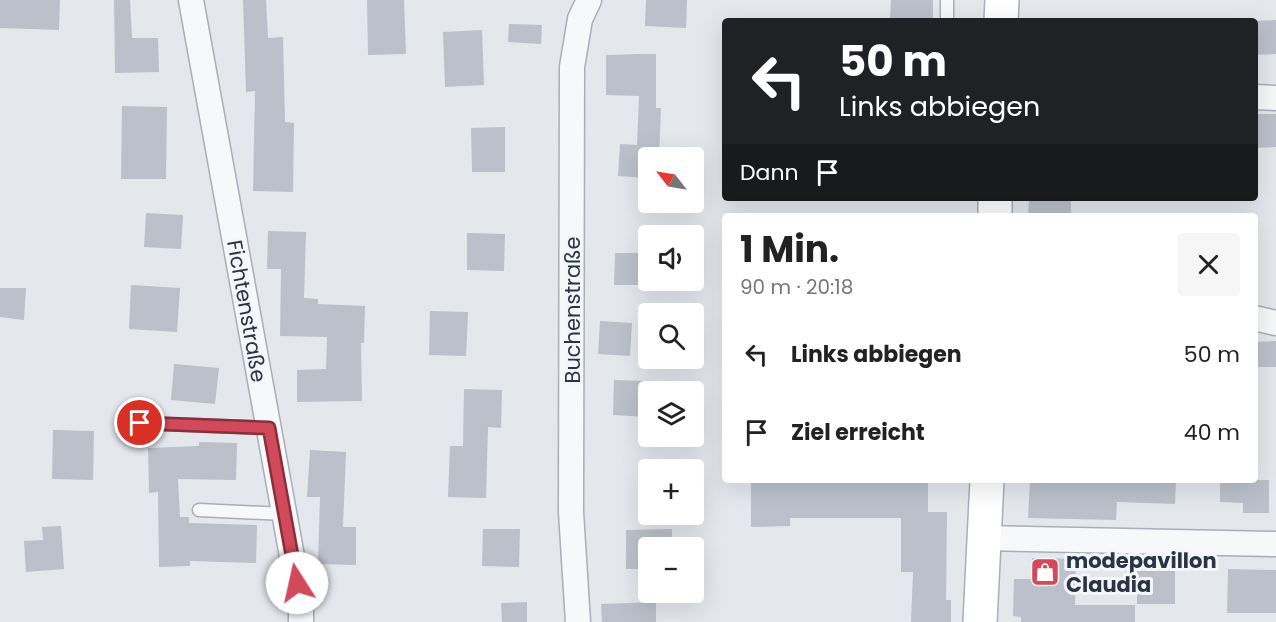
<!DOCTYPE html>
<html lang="de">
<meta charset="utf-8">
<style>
body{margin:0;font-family:Poppins,sans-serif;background:#f6f6f6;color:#222;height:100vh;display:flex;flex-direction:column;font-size:22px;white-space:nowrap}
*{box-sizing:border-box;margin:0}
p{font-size:20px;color:#767676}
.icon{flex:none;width:33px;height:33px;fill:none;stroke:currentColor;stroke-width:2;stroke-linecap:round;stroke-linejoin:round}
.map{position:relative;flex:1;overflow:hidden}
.sheet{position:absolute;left:722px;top:213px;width:536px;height:270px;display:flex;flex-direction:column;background:#fff;border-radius:6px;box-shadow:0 6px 24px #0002}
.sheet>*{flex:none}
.top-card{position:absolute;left:722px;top:18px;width:536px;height:183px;border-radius:6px;box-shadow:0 6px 24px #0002;background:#202124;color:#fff;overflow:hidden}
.needle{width:39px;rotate:301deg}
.tools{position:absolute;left:638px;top:147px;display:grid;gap:12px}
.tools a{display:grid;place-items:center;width:66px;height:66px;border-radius:6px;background:#fff;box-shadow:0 6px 24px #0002;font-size:30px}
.pin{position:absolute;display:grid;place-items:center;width:51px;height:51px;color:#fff;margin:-26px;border:3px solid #fff;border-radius:50%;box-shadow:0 2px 6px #0007}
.me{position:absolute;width:66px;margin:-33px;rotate:350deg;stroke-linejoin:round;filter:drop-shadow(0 0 4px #0008)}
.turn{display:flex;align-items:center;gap:21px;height:126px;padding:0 18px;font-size:27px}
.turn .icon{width:78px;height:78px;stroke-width:2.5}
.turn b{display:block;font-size:42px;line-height:51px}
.then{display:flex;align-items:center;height:57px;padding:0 18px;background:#0003;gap:12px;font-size:22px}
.round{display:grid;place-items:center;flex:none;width:63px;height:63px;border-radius:6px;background:#f6f6f6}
.overview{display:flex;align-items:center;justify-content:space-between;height:102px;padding:0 18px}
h1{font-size:36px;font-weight:700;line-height:45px}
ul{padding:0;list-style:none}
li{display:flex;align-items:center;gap:18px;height:78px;padding:0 18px}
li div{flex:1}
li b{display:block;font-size:22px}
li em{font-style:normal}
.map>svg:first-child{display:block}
.building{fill:#bbc0ca}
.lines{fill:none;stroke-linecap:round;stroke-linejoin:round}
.lane-casing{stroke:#a9aeb7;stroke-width:15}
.street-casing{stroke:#a9aeb7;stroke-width:27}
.secondary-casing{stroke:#a9aeb7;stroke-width:36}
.lane{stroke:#f7f8fa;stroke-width:12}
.street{stroke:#f7f8fa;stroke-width:24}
.secondary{stroke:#fff;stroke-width:33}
.route-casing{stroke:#882f3b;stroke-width:15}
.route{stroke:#d1495b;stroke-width:10}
.labels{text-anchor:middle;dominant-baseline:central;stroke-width:6;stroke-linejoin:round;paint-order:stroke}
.street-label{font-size:21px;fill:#2b3445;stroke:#f4f6f9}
.poi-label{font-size:21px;font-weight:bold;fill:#2b3445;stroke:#f4f6f9;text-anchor:start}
</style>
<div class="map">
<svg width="1276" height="622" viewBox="0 0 1276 622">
<rect width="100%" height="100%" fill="#e4e7ec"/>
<path class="building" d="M0,0H60L59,30L0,28Z
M114,0H130L132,38H158L159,72L115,73Z
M243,0H266L268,38L283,37L285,122L294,123L293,192L253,191L255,91L246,92Z
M367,0H404L406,54L368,55Z
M646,0H687L686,28L645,26Z
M891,0H933V21H890Z
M1276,20V54L1254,55V21Z
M509,24L542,25L541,44L508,42Z
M482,30L484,85L445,87L443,32Z
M641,54H656V108H661L659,158H648V178L618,176L620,144L637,145L639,96L606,95V55Z
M122,106L167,107L166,179H121Z
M1254,114H1276V147L1254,148Z
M505,127V172H472L471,128Z
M1029,198H1071V216H1028Z
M146,213L183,215L181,249L144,247Z
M268,231L306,232L304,298L318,299V304L365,306L364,343H361L362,401L297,402V370L326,369L327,337L280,336L281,269H267Z
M467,233L505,234L504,271L467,270Z
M615,253H648V285H614Z
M131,285L180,288L177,332L129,329Z
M0,288H26L24,320L0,317Z
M430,311L468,312L466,356L429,355Z
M600,321L632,323L630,356L598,354Z
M1276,341V367H1254V342Z
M174,364L219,368L215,404L171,400Z
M614,380L648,381V417L613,415Z
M464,389L502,390L501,428L488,427L486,498L448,497L450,446H463Z
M53,430L94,431L93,480L52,479Z
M199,442L237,443L236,480L178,479L180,517H189V523L257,525L256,563L190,561V566L159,567L158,492L149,493L148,448L199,446Z
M310,450L346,452L343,527H356V565L318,564L320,497H307Z
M751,480H928V512H947L946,600H951V622H911L913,572H901V518H790V526L751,527Z
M1030,480H1176L1175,504L1117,502L1116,520L1028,518Z
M1220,480H1269V513H1243V503L1220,502Z
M61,526L64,569L26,572L24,541L43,540L42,527Z
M483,529H520L519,567L482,566Z
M672,529V548H648V569H626V530Z
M1032,558L1076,559L1075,605H1135V622H1021V617L1013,616L1014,579H1031Z
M1228,569L1276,570V613H1227Z
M1137,571H1175V604H1137Z
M527,602V622H502L501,603Z
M656,602V622H602L601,604Z"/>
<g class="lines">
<g class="lane-casing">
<path id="lane" d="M947,21V0
M140,423L269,428
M199,510L284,514"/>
</g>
<g class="street-casing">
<path id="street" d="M191,0L301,606V622
M1254,97L1276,98
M1254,318L1276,323
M985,538L1276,544
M578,622L571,512L572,67L580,19L589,0"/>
</g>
<g class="secondary-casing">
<path id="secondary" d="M1001,21L1002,0
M995,216V198
M980,622L987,480"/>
</g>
<use href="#lane" class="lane"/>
<use href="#street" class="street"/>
<use href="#secondary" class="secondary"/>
</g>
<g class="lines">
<g class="route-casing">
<path id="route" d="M140,423L269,428L297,583"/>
</g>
<use href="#route" class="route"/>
</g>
<defs>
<g id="shop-square" transform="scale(1.5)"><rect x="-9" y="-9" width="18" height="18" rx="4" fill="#d1495b" stroke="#f4f6f9"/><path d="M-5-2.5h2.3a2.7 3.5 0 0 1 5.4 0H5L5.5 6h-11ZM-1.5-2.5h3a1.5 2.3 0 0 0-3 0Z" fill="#fff"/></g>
</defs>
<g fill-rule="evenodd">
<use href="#shop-square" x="1045" y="572"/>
</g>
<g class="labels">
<g class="street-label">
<text transform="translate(572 310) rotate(-90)">Buchenstraße</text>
<text transform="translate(247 311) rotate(80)">Fichtenstraße</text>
</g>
<g class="poi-label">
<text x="1066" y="560">modepavillon<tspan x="1066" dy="24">Claudia</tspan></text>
</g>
</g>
</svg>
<div class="tools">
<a><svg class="needle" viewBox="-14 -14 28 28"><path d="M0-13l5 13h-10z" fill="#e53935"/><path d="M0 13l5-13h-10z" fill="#767676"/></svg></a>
<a><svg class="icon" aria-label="sound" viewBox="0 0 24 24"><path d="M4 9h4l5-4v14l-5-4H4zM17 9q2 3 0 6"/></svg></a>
<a><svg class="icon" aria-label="search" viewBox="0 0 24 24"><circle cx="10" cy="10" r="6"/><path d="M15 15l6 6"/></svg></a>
<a><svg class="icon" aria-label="layers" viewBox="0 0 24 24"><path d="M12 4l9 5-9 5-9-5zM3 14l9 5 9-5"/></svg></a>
<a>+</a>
<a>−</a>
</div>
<div class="pin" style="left:140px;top:423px;background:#d93025"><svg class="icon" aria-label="arrive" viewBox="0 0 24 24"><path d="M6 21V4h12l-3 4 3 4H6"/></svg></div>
<svg class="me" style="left:297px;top:583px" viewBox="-20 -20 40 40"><circle r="19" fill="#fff"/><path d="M0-13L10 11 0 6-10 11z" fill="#d1495b"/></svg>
<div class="top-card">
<div class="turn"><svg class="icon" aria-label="left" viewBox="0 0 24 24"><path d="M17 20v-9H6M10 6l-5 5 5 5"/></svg><div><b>50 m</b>Links abbiegen</div></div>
<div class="then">Dann<svg class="icon" aria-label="arrive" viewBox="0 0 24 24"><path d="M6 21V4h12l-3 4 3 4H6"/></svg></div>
</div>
<section class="sheet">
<div class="overview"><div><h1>1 Min.</h1><p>90 m · 20:18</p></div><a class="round"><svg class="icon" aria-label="close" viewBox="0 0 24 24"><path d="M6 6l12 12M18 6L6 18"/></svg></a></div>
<ul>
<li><svg class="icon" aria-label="left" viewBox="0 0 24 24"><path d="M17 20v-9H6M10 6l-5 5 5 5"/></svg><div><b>Links abbiegen</b></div><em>50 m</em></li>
<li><svg class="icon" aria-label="arrive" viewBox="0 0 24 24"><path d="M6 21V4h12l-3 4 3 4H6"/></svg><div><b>Ziel erreicht</b></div><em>40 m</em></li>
</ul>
</section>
</div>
